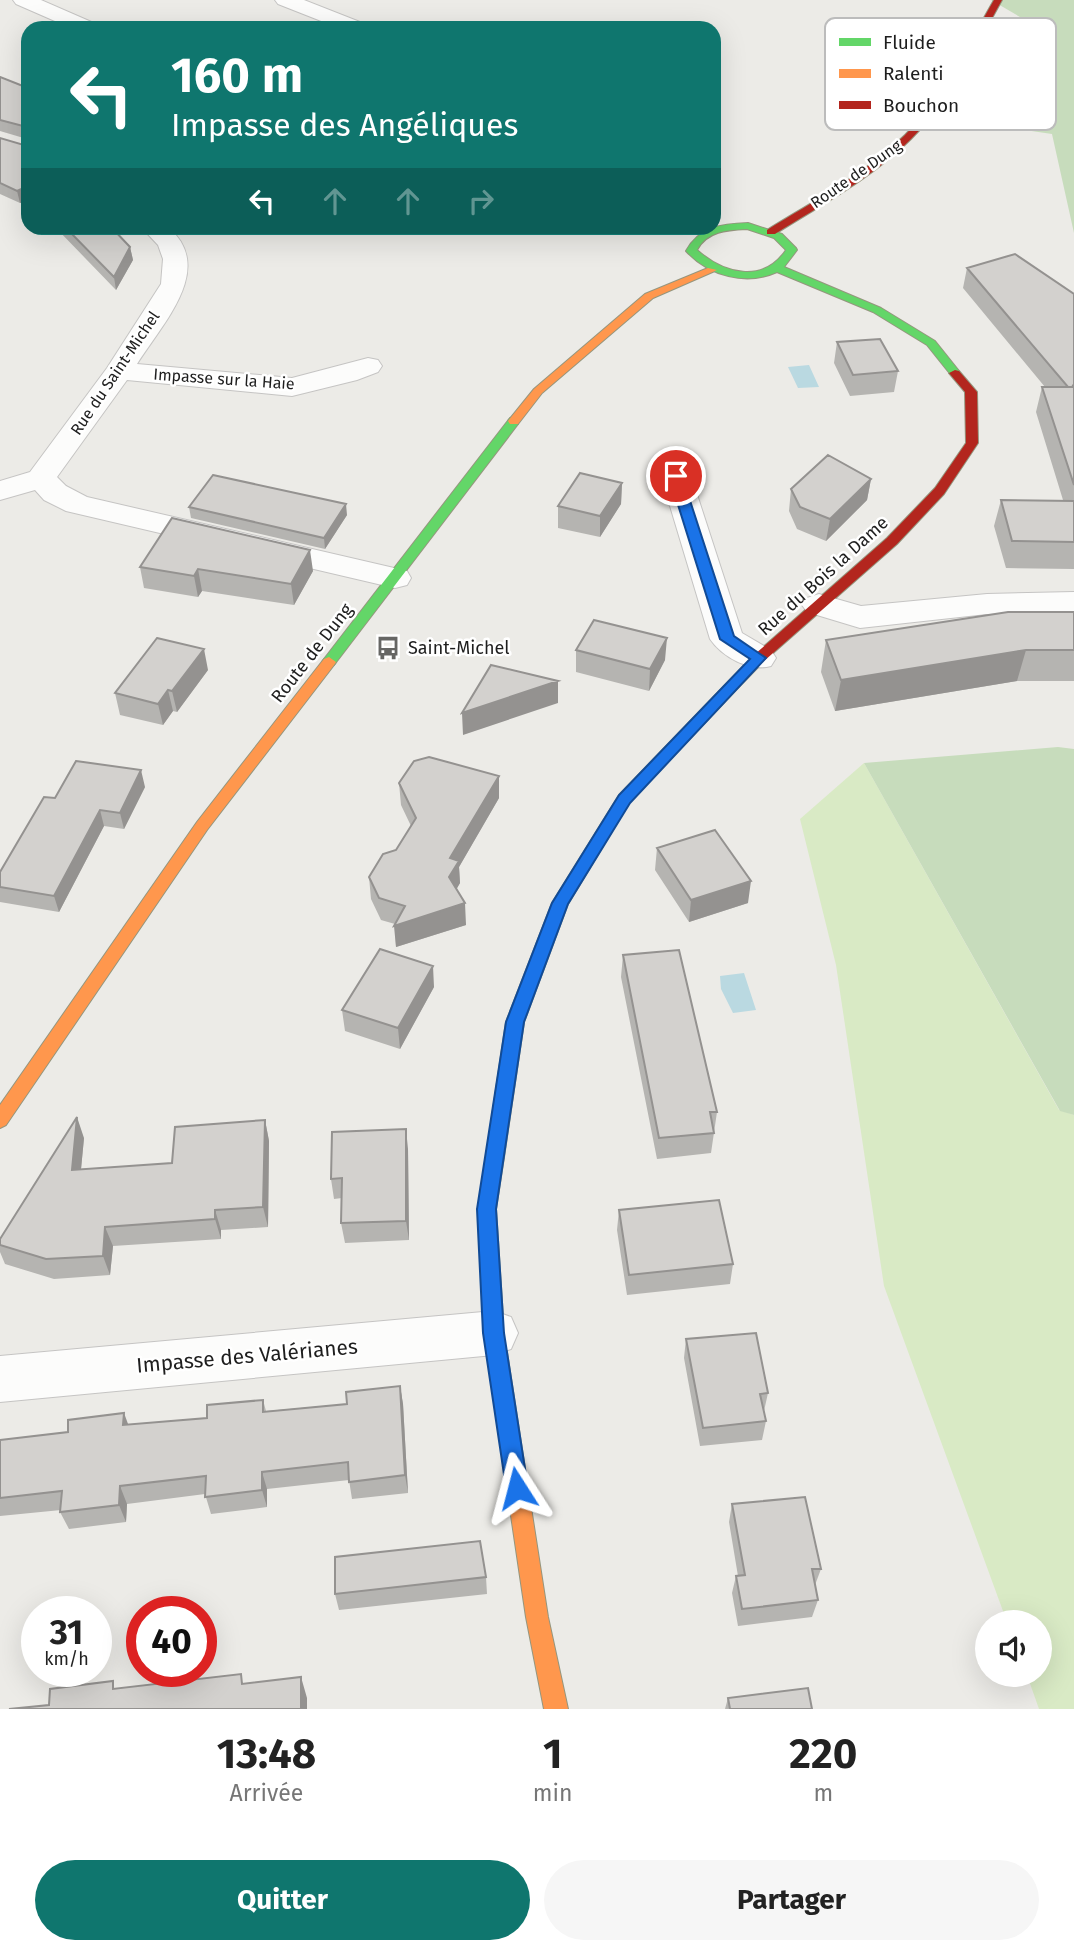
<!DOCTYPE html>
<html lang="fr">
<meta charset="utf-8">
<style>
body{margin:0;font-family:"Fira Sans",sans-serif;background:#f6f6f6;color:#222;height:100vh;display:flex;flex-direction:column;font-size:26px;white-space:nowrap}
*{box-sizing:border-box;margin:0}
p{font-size:23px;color:#767676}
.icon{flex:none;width:38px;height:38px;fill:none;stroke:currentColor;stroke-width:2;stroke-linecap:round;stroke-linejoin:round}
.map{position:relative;height:1709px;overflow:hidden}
.drawer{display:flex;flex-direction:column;background:#fff;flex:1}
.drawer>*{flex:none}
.hud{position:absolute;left:21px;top:21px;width:700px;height:214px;border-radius:21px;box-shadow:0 7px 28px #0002;background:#0f766e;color:#fff;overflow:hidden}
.controls{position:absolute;left:975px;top:1610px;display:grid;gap:14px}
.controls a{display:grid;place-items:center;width:77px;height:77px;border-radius:50%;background:#fff;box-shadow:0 7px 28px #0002;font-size:35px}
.speed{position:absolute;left:21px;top:1596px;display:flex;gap:14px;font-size:35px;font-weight:700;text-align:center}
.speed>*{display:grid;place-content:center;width:91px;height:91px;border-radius:50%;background:#fff;box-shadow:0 7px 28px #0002;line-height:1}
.speed small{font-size:18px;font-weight:400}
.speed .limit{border:10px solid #d22;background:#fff;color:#111}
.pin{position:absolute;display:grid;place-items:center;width:60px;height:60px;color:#fff;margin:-30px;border:4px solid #fff;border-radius:50%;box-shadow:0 2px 7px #0007}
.me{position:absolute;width:77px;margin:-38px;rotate:351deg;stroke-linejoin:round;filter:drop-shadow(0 0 5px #0008)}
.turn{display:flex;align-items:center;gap:24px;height:147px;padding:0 35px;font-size:32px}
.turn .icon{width:91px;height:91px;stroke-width:2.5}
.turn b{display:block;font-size:49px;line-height:60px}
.lanes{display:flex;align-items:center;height:66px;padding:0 35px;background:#0003;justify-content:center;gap:35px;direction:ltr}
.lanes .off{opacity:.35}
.eta{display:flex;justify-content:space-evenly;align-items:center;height:119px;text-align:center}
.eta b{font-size:42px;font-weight:700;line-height:49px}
.primary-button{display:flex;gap:14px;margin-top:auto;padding:14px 35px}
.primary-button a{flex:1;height:80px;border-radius:42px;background:#0f766e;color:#fff;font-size:28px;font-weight:700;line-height:80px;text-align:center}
.primary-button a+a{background:#f6f6f6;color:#222}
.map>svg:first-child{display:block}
.grass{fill:#d9eac5}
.forest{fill:#c7dcbc}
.water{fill:#bad9e1}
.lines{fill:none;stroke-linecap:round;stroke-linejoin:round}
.street-casing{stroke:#c5c4c3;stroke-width:2}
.fast-casing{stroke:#95967e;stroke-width:2}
.slow-casing{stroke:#95967e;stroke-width:2}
.jam-casing{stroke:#95967e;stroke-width:2}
.street{fill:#fcfcfb;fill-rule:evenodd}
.fast{fill:#63d668;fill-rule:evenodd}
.slow{fill:#ff974d;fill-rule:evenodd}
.jam{fill:#b3261e;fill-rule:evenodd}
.wall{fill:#b5b4b1}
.shaded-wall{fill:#949290}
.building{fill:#d3d1ce;stroke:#949290;stroke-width:2}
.route{fill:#1a73e8;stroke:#114b97;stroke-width:2}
.labels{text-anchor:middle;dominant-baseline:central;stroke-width:5;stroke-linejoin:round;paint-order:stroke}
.far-street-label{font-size:16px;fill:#1e1e1e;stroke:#fff}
.street-label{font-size:18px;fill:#1e1e1e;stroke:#fff}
.poi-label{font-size:18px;fill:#1e1e1e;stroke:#fff;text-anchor:start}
.near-street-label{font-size:21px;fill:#1e1e1e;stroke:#fff}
.key{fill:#fff;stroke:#bcbcbc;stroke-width:2}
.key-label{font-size:19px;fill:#1e1e1e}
</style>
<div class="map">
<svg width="1074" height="1709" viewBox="0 0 1074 1709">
<rect width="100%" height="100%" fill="#ecebe7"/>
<path class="grass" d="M864,763L1059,1110L1074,1115V1709H1039L1027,1675H1040V1622H1007L884,1286L836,965L800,819Z"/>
<path class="forest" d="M991,0H1074V233L1052,134L984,124L1032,24Z
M1058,747L1074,749V1115L1060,1111L864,763Z"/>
<path class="water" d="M809,365L819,387L798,388L788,367Z
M744,973L756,1010L733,1013L721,989L720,976Z"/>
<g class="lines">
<g class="street-casing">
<path id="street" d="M13,0H41L96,24L100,28H71L16,4Z
M275,0H304L365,24L369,28H339L278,4Z
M142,228H169C216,269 162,324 137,364L292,378L368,358L378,360L382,366L378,372L357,380L292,396L127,380L57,477L66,486L87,497L407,571L411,578L407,585L395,588L66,511L44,500L35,490L0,500V481L30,472L107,368L161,284L163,259L158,245Z
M676,467L687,470L691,476L742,633L771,650L776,658L771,666C750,672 722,657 710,639L661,476L665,470Z
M1074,592V612L987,614L860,628L807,612L802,605L807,598L819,594L861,606L987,594Z
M494,1311L511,1317L518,1333L511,1349L494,1355L0,1402V1356Z"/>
</g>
<g class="fast-casing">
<path id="fast" d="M748,223L782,234L796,248L797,250L784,267L881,308L935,341L959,371V375H951L927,345L873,312L777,272C746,286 709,276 686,251C700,226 722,224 748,223ZM747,229L774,238L786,250C763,284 724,274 697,250C707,231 727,230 747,229Z
M514,417L518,418V424L334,665H324L322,662L324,659L510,418Z
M729,684L736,689L734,692L629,803L568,904L524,1022L504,1157L501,1163L495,1165L489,1163L486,1157L506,1022L552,903L619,795L724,686Z"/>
</g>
<g class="slow-casing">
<path id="slow" d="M708,268L717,270L653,298L542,393L518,424H510L508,421L534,389L645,294Z
M329,657L336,662L334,665L207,830L6,1125L0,1128V1105L197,822L324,659Z
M495,1149L501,1151L504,1157L496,1209L504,1333L548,1617L568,1709H544L526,1617L484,1333L478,1209L486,1157L489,1151Z"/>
</g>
<g class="jam-casing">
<path id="jam" d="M994,0H1002C975,48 951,100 911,139C872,178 821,205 775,234H767V230C814,201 865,174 905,135C943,97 967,47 994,0Z
M955,370L959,371L977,392L978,443L944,494L897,544L764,661L734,692H724L722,689L724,686L754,655L887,538L935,488L966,443L965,392L949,373Z"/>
</g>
<use href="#street" class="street"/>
<use href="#fast" class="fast"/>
<use href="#slow" class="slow"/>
<use href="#jam" class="jam"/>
</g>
<path class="wall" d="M0,77L28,88V200L20,203L0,194V138L27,146V139L0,131Z
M56,228H112L130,247L133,260L116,290Z
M967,268L1074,294V569L1006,568L994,526L1001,500H1063L1036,412L1042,387H1045L963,288Z
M837,342L898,371L894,392L850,396L834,363Z
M871,479L867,500L826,541L797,529L789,511L791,489Z
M622,483L621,504L600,537L558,528V506Z
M189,507L347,515L325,549L191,518Z
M140,567L313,571L294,605L202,591L198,597L144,588Z
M1074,612V681H1017L835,711L821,672L826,640Z
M576,650L665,660L649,691L576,672Z
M208,670L177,712L173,711L163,725L120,715L115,693Z
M499,776V798L459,867L460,883L456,889L466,925L396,947L395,924L381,920L371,899L369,877L396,850L411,826L401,805L399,783Z
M145,787L124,829L104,826L59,912L0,902V872L55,798Z
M657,848L748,903L689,922L655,870Z
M623,955L717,1112L711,1153L657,1159L621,977Z
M434,987L400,1049L345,1031L342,1010Z
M265,1120L269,1141L268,1227L221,1230V1239L113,1246L110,1275L54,1279L5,1264L0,1252V1239L84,1138L81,1169L172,1163Z
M408,1149L409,1240L345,1243L341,1223L342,1198L334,1199L331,1179Z
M619,1210L733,1264L730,1284L627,1295L617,1230Z
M686,1339L768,1393L764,1411L766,1421L762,1440L700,1446L684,1358Z
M400,1386L403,1404L408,1493L352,1499L349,1480L267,1489V1507L211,1514L205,1494L127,1504L126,1522L69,1529L60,1512L61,1510L0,1516V1440L129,1425L207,1418L263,1400L266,1411L347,1404Z
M732,1504L821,1569L815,1585L818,1600L812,1617L738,1626L732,1593L736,1576H738L729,1522Z
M486,1577L487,1594L339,1610L335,1594Z
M728,1698L812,1709H725Z"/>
<path class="shaded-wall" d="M26,187L28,200L20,203L17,191Z
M130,247L133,260L116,290L114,277Z
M871,479L867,500L826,541L830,519Z
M622,483L621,504L600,537V516Z
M346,504L347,515L325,549L324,538Z
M310,550L313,571L294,605L291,584Z
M198,569L202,591L198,597L194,576Z
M667,638L665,660L649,691L650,669Z
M204,649L208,670L177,712L172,691Z
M1026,650L1017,681L835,711L841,680Z
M558,681V703L463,735L462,713Z
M168,690L173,711L163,725L158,704Z
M141,770L145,787L124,829L120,813Z
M499,776V798L459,867L460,883L451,899L449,877L450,858Z
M100,810L104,826L59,912L54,896Z
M751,881L748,903L689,922L691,900Z
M465,903L466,925L396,947L394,926Z
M433,966L434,987L400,1049L398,1028Z
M77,1117L84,1138L79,1190L72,1170Z
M265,1120L269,1141L268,1227L263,1207Z
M406,1129L408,1149L409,1240L406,1221Z
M215,1210L221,1230V1239L215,1219Z
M105,1227L113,1246L110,1275L103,1256Z
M400,1386L403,1404L408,1493L405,1475Z
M124,1413L131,1432L123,1425Z
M262,1472L267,1489V1507L262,1490Z
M120,1486L127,1504L126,1522L119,1505Z
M301,1677L307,1698V1709H301Z"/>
<path class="building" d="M0,77L28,88V189L26,187L17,191L0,183V138L27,146V127L0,120Z
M66,228H112L130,247L114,277Z
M1015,254L1074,294V384L1072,387H1068L967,268Z
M880,339L898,371L853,375L837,342Z
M1042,387H1074V485Z
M828,455L871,479L830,519L800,507L791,489Z
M580,473L622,483L600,516L558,506Z
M213,475L346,504L324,538L189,507Z
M1001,500L1074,501V542L1012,541Z
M172,518L310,550L291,584L198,569L194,576L140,567Z
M1008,612H1074V650H1026L841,680L826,640Z
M594,620L667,638L650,669L576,650Z
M157,638L204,649L172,691L168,690L158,704L115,693Z
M491,665L558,681L462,713Z
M429,757L499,776L450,858L459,861L449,877L465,903L394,926L405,906L379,898L369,877L383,854L396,850L416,818L399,783L414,761Z
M76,761L141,770L120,813L100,810L54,896L0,887V872L44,797L55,798Z
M715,830L751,881L691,900L657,848Z
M380,949L433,966L398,1028L342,1010Z
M679,950L717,1112H710L714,1133L659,1138L623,955Z
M77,1117L72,1170L172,1163L175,1127L265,1120L263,1207L215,1210V1219L105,1227L103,1256L46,1259L0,1245V1239Z
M406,1129V1221L341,1223L342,1178L331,1179L332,1132Z
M719,1200L733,1264L629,1275L619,1210Z
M756,1333L768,1393L760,1394L766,1421L703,1428L686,1339Z
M400,1386L405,1475L349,1482L348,1462L262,1472V1490L205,1497L206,1476L120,1486L119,1505L60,1512L62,1491L0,1498V1440L68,1432V1420L124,1413L123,1425L207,1418V1405L263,1400V1412L347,1404L346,1392Z
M805,1497L821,1569H812L818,1600L742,1609L736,1576L745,1575L732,1504Z
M480,1541L486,1577L335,1594V1557Z
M241,1674L242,1684L301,1677V1709H9L49,1705L50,1689L113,1681V1689Z
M808,1688L812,1709H730L728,1698Z"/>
<path class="route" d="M676,472L682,476L734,636L766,658L630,803L568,904L524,1022L496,1209L504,1333L528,1488L525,1495L517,1499L510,1495L506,1488L483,1333L477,1209L506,1022L552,903L619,795L750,659L720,639L669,476Z"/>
<defs>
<g id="bus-bare" transform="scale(1.89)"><path d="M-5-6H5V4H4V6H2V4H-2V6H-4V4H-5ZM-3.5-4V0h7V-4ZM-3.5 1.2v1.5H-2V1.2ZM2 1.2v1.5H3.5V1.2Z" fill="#666664" stroke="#fff" stroke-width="2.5" paint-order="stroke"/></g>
</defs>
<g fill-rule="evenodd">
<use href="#bus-bare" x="388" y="648"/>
</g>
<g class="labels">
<g class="far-street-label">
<text transform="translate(856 174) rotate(-35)">Route de Dung</text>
<text transform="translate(115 373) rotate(-56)">Rue du Saint-Michel</text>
<text transform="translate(224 379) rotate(4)">Impasse sur la Haie</text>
</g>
<g class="street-label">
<text transform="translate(823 576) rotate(-42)">Rue du Bois la Dame</text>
<text transform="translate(312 653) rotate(-52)">Route de Dung</text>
</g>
<g class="poi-label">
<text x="408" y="648">Saint-Michel</text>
</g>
<g class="near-street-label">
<text transform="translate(247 1356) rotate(-5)">Impasse des Valérianes</text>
</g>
</g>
<rect x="825" y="18" width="231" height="112" rx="10" class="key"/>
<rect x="839" y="38" width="32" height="8" fill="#63d668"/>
<rect x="839" y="69" width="32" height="9" fill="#ff974d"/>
<rect x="839" y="101" width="32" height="8" fill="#b3261e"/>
<g class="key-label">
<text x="883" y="49">Fluide</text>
<text x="883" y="80">Ralenti</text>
<text x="883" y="112">Bouchon</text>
</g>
</svg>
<div class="controls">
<a><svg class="icon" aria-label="sound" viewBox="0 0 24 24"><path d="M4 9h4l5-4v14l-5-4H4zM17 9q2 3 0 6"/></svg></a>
</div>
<div class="speed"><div>31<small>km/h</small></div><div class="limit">40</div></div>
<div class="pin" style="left:676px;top:476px;background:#d93025"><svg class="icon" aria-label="arrive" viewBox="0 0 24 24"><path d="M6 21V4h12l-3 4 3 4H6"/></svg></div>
<svg class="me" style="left:517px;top:1488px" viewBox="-20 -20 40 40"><path d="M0-17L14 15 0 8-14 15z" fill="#1a73e8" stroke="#fff" stroke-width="4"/></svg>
<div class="hud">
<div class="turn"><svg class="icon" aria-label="left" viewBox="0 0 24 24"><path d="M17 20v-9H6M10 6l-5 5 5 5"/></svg><div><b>160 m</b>Impasse des Angéliques</div></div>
<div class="lanes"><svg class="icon" aria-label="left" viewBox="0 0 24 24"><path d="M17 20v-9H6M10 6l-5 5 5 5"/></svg><svg class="icon off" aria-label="ahead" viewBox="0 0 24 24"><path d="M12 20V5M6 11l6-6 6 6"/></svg><svg class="icon off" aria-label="ahead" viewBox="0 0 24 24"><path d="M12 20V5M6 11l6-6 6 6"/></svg><svg class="icon off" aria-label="right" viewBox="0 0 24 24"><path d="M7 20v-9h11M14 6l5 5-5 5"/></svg></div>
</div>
</div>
<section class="drawer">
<div class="eta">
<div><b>13:48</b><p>Arrivée</p></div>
<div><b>1</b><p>min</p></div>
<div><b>220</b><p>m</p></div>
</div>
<div class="primary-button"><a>Quitter</a><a>Partager</a></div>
</section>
